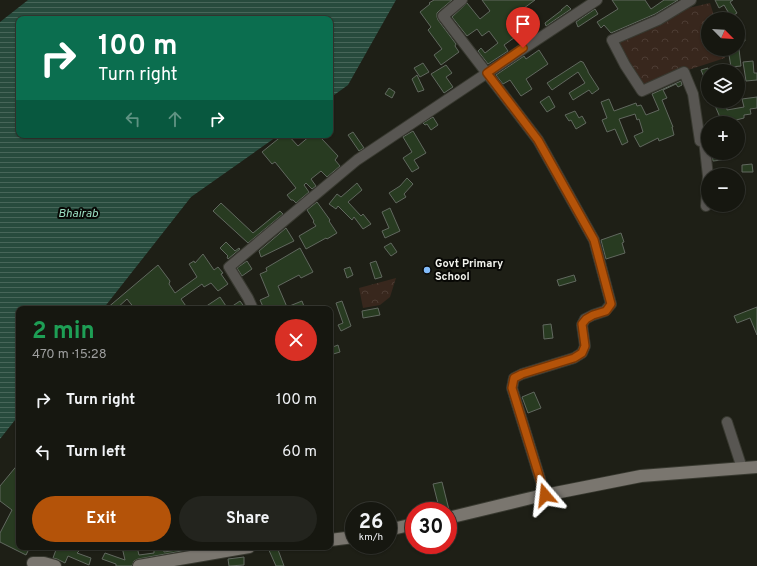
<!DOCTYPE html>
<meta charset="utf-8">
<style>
body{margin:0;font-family:Overpass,sans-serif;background:#23241e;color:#f1f3f6;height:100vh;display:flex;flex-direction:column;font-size:15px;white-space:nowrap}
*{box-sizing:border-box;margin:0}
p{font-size:13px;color:#9e9f9f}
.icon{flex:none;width:22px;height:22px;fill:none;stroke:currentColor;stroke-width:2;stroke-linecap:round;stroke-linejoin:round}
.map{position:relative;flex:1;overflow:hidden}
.panel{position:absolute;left:16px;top:306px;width:317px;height:244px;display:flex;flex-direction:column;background:#161710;border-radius:8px;box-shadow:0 1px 3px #0004,0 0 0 1px #353630}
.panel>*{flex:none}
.banner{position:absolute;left:16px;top:16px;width:317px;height:122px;border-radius:8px;box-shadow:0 1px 3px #0004,0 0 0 1px #353630;background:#0b6e4f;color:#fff;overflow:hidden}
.needle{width:26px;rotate:114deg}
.controls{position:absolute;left:701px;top:12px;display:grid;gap:8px}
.controls a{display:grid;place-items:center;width:44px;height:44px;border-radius:50%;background:#161710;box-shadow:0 1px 3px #0004,0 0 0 1px #353630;font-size:20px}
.speed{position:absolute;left:345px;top:502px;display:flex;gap:8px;font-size:20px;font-weight:700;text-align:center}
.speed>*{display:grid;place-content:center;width:52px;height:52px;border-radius:50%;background:#161710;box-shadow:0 1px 3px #0004,0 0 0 1px #353630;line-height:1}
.speed small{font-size:10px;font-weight:400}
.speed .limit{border:6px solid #d22;background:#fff;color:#111}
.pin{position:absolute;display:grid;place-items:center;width:34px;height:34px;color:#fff;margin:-41px -17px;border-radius:50% 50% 50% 0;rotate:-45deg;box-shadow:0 0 4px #0007}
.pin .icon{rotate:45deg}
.me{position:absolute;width:44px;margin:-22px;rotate:343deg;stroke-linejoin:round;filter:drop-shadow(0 0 3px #0008)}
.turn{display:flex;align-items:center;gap:14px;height:84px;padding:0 16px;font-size:18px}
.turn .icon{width:52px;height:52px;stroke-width:2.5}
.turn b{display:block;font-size:28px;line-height:34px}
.lanes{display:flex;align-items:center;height:38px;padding:0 16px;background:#0003;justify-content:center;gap:20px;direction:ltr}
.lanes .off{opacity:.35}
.round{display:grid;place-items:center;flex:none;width:42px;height:42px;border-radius:21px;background:#23241e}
.headline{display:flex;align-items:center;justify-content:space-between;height:68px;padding:0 16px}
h1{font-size:24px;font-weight:700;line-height:30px;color:#1e9e55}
.action{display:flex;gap:8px;margin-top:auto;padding:8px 16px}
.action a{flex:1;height:46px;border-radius:24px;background:#b45309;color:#fff;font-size:16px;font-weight:700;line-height:46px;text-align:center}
.action a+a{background:#23241e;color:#f1f3f6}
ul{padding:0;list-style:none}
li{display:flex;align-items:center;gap:12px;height:52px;padding:0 16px}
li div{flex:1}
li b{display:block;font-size:15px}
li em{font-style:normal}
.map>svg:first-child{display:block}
.forest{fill:url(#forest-crowns)}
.water{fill:url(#water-rules)}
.building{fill:#283b21;stroke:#61685f}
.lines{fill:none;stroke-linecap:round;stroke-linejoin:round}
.street-casing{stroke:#383930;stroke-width:12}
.secondary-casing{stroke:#383930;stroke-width:14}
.street{stroke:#585652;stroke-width:10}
.secondary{stroke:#7a766f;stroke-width:12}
.route-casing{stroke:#753606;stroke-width:10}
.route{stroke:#b45309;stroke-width:7}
.poi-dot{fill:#83bcfb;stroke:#080805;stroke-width:1.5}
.labels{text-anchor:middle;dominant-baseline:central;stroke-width:4;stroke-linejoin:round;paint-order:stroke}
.poi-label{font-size:11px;font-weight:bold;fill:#f3f4ee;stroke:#080805;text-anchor:start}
.water-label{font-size:12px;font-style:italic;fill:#9bdec1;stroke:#080805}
</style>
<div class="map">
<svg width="757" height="566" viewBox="0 0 757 566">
<defs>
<pattern id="forest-crowns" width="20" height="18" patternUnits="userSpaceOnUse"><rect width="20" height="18" fill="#38271d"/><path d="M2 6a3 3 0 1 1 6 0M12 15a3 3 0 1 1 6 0" fill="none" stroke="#4c3c33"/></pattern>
<pattern id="water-rules" width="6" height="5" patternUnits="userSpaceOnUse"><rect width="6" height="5" fill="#274b3d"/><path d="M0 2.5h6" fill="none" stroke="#476659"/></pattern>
</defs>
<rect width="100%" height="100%" fill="#1e1f16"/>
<path class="forest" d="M710,3L715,19H708V49H723L725,58L688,70L642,90L613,40L684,9Z
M396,278L390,297L380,305L363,308L359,288Z"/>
<path class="water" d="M28,0H396L348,85L330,98V19H19V135H279L191,197L103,309H19V415L0,439V22Z"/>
<path class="building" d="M434,0H452L439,11L437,13V17L438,20L456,44L455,46L459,52L441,65L434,55L442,49L428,30L431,27L420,12L430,4L429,3Z
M482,0H535L520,11L524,17L511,27L518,35L504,45L508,51L488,64L478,51L481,48L485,53L498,43L489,31L482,36L477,29L467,36L452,17L467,3L480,19L490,11Z
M612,0H645L651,9L664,0H678L655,14L611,33L604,25L601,28L597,22L618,9Z
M715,0H733L730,2L737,13L731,17L724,5L719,8Z
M567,5L571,9L546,26L545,23L562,10H561Z
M595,9L598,14L578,27L576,22Z
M744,31L745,41L738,42V32Z
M728,49H739L741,66L731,67Z
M539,50L548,64L526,79L532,89L521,96L510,80L503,84L496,75L524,56L526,59Z
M581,61L582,62H583L588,71V72L599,89L592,94L589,90L573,100L569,93L585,83L578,72L552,90L547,83Z
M753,61L754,73H757V80L746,81L743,62Z
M423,63L429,72L420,77L414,68Z
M446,65L452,73L446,77L453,87L444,93L431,74Z
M708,68V87L701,70Z
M417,75L424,90L418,92L412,79Z
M681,81L682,85L678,87L676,84L663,90L667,98L662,100L673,127H672L674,135L659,141L658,138L640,147L634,136L643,132L639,119L637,120L635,114L619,119L628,142L622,145L615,129L607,132L602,120L607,118L601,102L609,99L614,111L636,103L637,106L641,105L646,115L659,110L652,94Z
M389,88L395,92L392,98L385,94Z
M549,96L555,107L547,112L540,102Z
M757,97V108L750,109L751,114L744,115V118L728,122L720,123L719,115L713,101H726L727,110L744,107L742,99Z
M575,111L579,118L582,116L586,123L576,129L571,120L569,121L565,115Z
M433,117L438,125L431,130L427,124L425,125L423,123Z
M413,131L426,153L414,160L419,168L412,172L403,158L412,152L403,137Z
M353,132L364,148L359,151L348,135Z
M283,135H288L298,146L311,135H320L323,138L322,139L338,156L335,160L340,166L327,177L321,171L311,179L316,186L312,189L306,183L304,185L309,192L296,203L293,200H291L287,195L296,188L275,162L272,164L262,152Z
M721,153L722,160L713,161L712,154Z
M752,164L753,172H742V165Z
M407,178L413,184L404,194L406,197L396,203L389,193L400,186Z
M357,183L362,190L348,202L361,216L363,214L371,224L363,229L354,217L352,220L338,206L336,209L329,204L337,194L341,197Z
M317,202L330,220L329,221L337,233L327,239L326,238L306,249L299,236L316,226L313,222L314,221L307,210Z
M221,203L253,233L280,211L283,214L248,243L213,211Z
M390,208L400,231L385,238L382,231L389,228L382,212Z
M286,228L294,241L261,257L259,251Z
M621,233L624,242L622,243L625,253L606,259L601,240Z
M226,242L235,251L239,248L240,249L228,259L227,257L228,256L220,248Z
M391,243L397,252L391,256L384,247Z
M300,248L313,272L301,278L299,275L278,286L287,307L302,301L305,309H264L260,300L269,296L260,274L267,271L266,268Z
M203,254L214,270L218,267L223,273L221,274L228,284L218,291L211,283L204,287L202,284L181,299L188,309H135L127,299L116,309H106L158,265L170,281L169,284L175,293L197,277L189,264L194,261L195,263Z
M247,261L252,269L242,276L237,268Z
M376,261L382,277L375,279L370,263Z
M350,267L353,275L347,278L344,269Z
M574,275L576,281L559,286L557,280Z
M220,297L228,309L240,301L246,309H202Z
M342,301L351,326L341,331L338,325L343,323L336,303Z
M757,307V335L750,318L737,323L734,316Z
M378,308L380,315L363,318L362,311Z
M551,324L553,338L544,339L543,325Z
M338,345L340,352L330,355V348Z
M534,392L541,408L528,413L522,397Z
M19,463V547H30L26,555L0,542V533L12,510L0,501V486Z
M442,482L449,510L446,511H440L433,484Z
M57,547H72L79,551L77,553L91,558L89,565L68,556L65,563L57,559L53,558Z
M122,547H137L139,555L154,553V547H163L164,552L196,547H198V548L138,559L134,561L132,566H116V564L102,559L105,553L125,560Z
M277,547L284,566H276L268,548Z
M244,557V565L229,566L228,559Z"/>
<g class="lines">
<g class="street-casing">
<path id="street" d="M462,0L443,16L538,140L594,240L611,304L605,311L593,315L585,319L582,325L585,346L582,353L574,358L522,374L514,378L512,388L545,495
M691,0L658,20L612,40L625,65L642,91L684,72L693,94L700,141L704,140L708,176L706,206
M253,309L248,298L229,267L357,160L487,73L597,0
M727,422L742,468"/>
</g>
<g class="secondary-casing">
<path id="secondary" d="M448,518L535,497L641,476L757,467
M388,530L414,524
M330,540L354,537
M33,563H44L55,566
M139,566L249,547"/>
</g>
<use href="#street" class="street"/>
<use href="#secondary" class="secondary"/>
</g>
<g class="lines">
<g class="route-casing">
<path id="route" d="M523,48L487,73L538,140L594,240L611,304L606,311L593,315L586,319L582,324L585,346L582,353L574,358L522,374L514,378L512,388L545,495"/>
</g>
<use href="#route" class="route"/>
</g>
<circle class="poi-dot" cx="427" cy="270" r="4"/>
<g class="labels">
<g class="poi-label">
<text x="435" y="264">Govt Primary<tspan x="435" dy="13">School</tspan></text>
</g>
<g class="water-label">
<text x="78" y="214">Bhairab</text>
</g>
</g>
</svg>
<div class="controls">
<a><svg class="needle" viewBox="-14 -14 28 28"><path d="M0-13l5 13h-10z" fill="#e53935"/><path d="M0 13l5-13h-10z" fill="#9e9f9f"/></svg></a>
<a><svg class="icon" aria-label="layers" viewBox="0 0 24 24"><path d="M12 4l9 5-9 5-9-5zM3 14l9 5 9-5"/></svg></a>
<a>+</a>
<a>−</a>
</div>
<div class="speed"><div>26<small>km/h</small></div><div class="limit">30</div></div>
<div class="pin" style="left:523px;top:48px;background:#d93025"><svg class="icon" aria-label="arrive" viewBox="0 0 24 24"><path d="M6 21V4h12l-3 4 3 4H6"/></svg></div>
<svg class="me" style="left:545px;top:495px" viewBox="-20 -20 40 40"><path d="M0-17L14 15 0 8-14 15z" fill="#b45309" stroke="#fff" stroke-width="4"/></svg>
<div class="banner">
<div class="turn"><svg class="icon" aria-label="right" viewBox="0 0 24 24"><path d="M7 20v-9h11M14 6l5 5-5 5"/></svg><div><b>100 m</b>Turn right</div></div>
<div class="lanes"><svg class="icon off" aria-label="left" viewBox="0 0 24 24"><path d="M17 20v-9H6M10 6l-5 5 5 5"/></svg><svg class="icon off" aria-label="ahead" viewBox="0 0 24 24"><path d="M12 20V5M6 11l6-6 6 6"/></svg><svg class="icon" aria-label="right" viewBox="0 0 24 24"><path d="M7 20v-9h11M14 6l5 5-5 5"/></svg></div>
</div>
<section class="panel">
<div class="headline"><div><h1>2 min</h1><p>470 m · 15:28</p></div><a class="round" style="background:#d93025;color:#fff"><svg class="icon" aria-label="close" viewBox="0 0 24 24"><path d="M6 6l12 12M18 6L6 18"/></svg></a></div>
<ul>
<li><svg class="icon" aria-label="right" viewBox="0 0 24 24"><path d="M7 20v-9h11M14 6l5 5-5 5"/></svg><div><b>Turn right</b></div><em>100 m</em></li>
<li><svg class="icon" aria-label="left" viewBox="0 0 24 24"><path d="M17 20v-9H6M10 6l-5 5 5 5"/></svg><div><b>Turn left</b></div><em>60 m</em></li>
</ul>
<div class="action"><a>Exit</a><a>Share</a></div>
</section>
</div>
